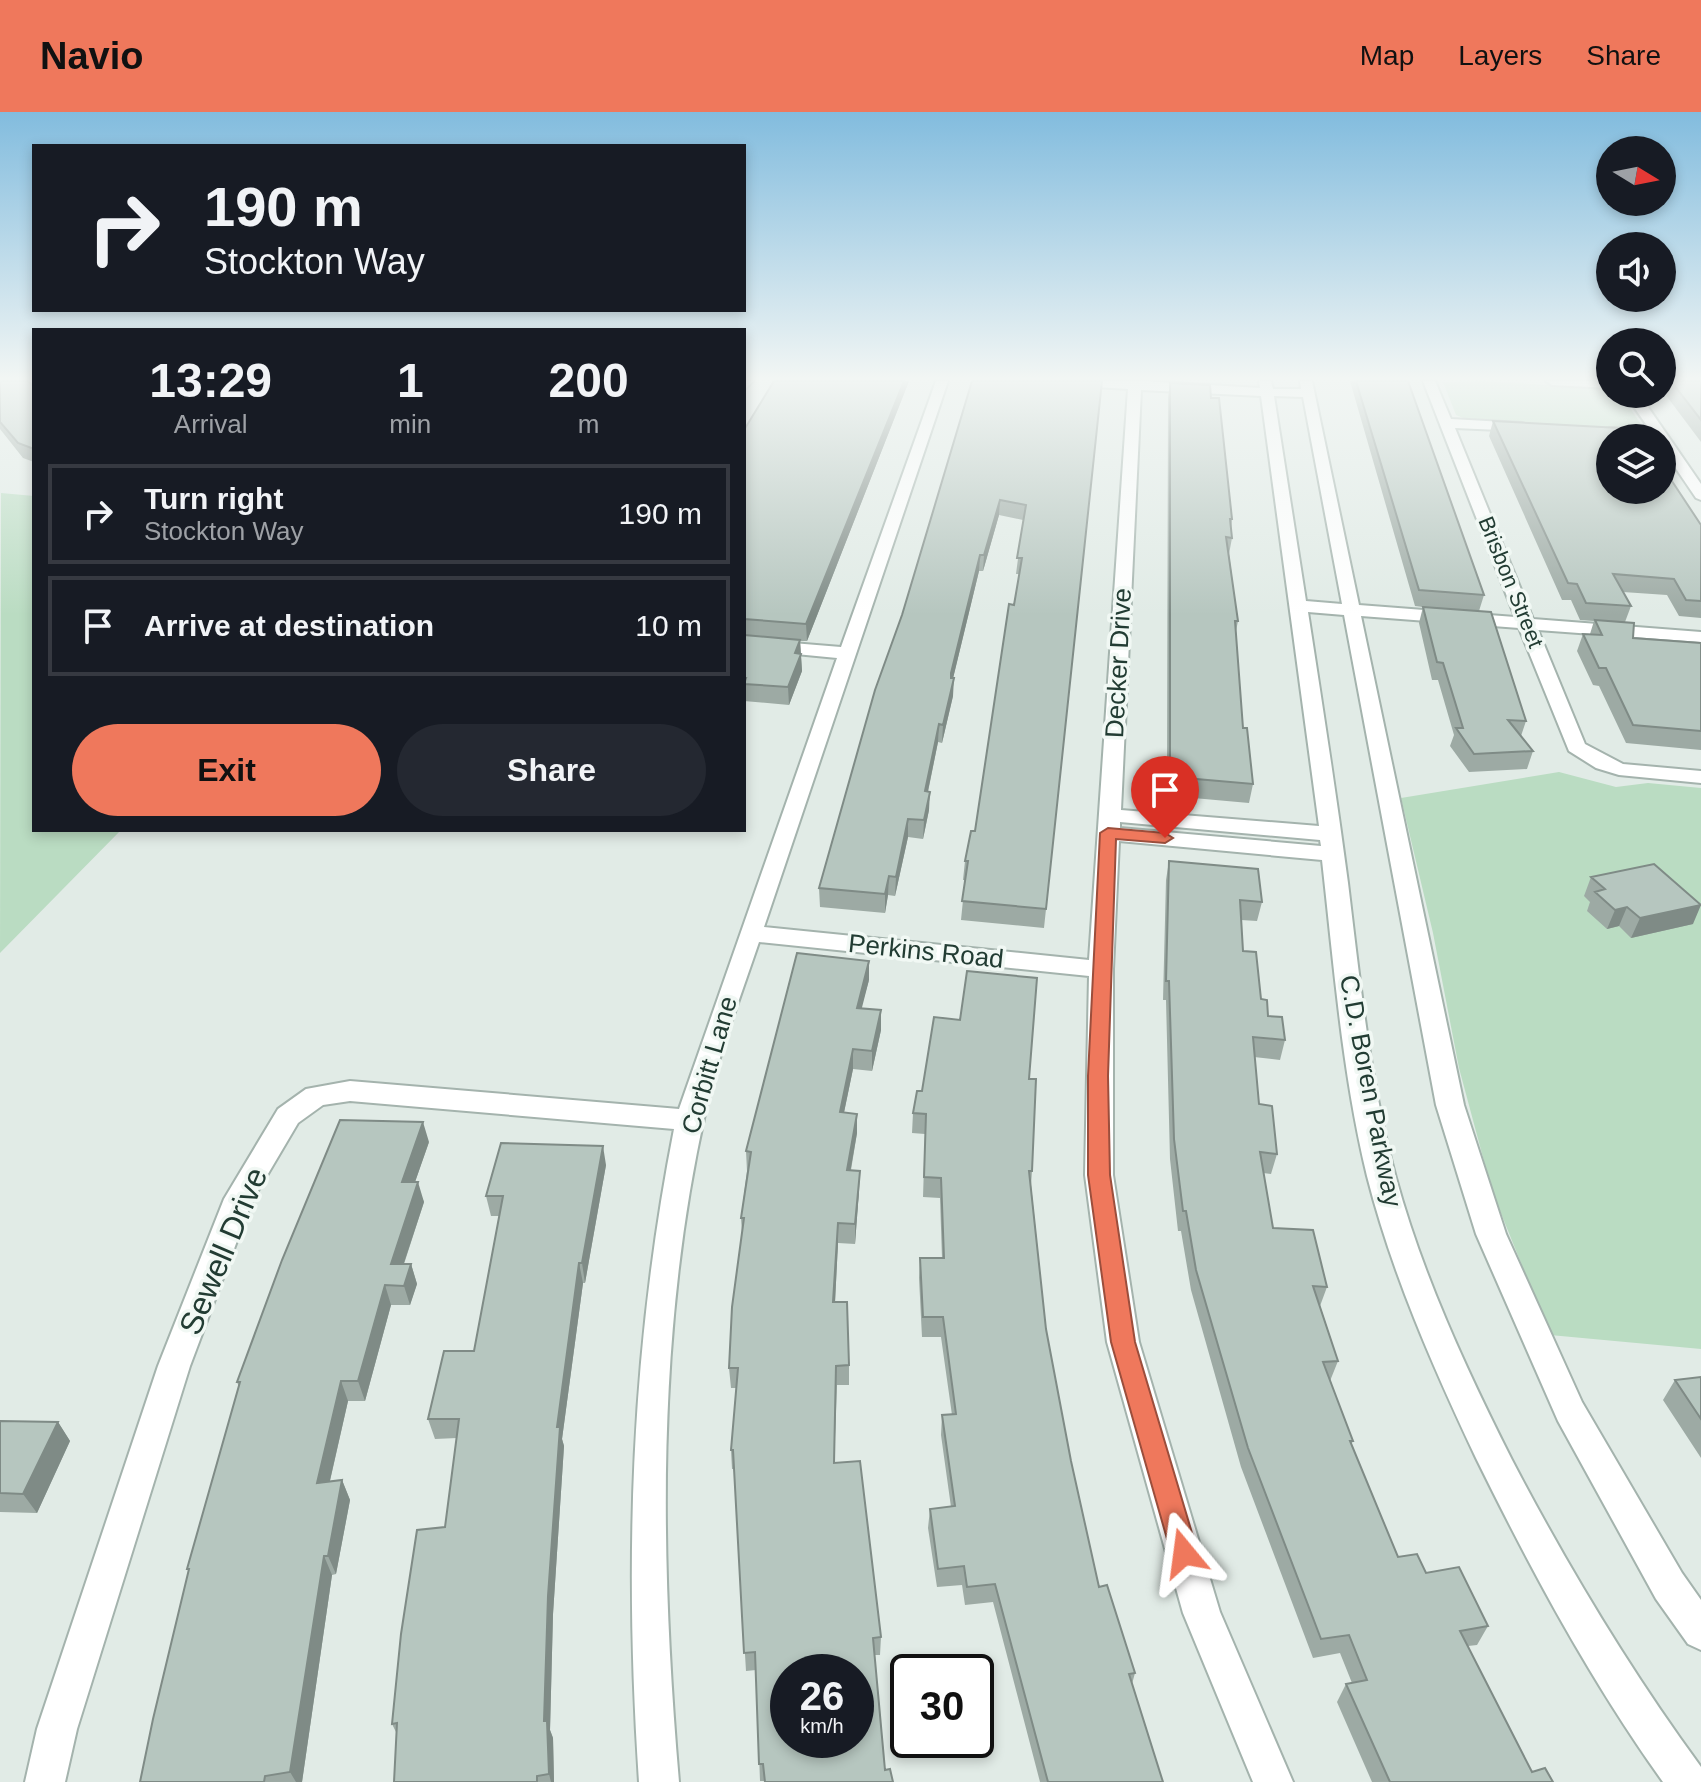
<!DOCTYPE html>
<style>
body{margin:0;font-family:Helvetica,sans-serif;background:#242831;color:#f1f3f6;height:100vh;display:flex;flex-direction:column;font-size:30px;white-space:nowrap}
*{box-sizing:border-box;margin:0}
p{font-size:26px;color:#9ea1a6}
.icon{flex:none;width:44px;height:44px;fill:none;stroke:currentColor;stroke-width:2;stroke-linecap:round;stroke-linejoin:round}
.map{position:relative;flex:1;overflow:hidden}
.drawer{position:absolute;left:32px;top:216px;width:714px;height:504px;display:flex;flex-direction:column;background:#171b24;border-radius:0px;box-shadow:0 4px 12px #0003}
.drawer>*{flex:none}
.banner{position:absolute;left:32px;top:32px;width:714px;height:168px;border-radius:0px;box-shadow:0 4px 12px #0003;background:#171b24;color:#f1f3f6;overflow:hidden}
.needle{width:52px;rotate:100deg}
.controls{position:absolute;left:1596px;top:24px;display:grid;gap:16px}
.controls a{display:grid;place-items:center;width:80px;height:80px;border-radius:50%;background:#171b24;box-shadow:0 4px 12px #0003;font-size:40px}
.speed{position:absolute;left:770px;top:1542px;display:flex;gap:16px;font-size:40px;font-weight:700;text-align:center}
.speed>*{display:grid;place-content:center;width:104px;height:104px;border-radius:50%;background:#171b24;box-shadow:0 4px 12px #0003;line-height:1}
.speed small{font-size:20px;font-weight:400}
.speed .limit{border:4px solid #111;border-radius:12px;background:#fff;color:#111}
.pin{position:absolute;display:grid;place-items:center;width:68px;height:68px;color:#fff;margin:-82px -34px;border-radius:50% 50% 50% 0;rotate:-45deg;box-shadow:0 0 8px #0007}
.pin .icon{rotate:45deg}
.me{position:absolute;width:88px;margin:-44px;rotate:344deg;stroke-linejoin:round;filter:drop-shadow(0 0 6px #0008)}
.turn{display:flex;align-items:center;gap:28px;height:168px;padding:0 40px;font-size:36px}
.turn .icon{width:104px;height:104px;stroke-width:2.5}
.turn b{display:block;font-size:56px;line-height:68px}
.eta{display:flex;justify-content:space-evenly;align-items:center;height:136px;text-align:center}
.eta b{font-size:48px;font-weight:700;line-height:56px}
.cta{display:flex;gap:16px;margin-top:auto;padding:16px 40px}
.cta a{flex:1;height:92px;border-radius:48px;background:#ef785c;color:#111;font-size:32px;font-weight:700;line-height:92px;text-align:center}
.cta a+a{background:#242831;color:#f1f3f6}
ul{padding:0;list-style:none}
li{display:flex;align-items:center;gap:24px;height:100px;margin:0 16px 12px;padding:0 24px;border:4px solid #363941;border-radius:0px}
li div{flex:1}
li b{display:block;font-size:30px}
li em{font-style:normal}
header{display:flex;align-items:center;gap:48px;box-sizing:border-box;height:112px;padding:0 40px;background:#ef785c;color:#111}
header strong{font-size:38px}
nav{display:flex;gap:44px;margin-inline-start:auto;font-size:28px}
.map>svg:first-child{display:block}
.green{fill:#badcc2}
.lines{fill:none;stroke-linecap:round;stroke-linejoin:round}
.minor-casing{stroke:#a4b3ad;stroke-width:4}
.minor{fill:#fff;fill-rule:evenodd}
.wall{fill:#9daaa4}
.shaded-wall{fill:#7f8b86}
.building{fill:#b6c6bf;stroke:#7f8b86;stroke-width:2;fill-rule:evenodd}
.route{fill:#ef785c;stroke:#9b4e3c;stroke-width:2}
.labels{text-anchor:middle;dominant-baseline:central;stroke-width:7;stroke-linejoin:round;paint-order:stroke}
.far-street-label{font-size:22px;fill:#223c33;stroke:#f1f8f4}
.street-label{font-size:26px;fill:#223c33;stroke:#f1f8f4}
.near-street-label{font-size:32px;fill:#223c33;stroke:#f1f8f4}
</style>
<header>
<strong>Navio</strong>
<nav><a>Map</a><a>Layers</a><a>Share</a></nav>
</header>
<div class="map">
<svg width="1701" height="1670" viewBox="0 0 1701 1670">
<rect width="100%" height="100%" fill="#e1ebe6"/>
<path class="green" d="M1483,269L1610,277V282H1621L1642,314L1634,318L1468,308L1456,303L1443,270Z
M1,381L34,384V718H121L0,841Z
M1559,660L1616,675L1648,671L1701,676V1237L1550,1223L1492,1079L1459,956L1433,821L1401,686Z"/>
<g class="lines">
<g class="minor-casing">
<path id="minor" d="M744,269H753L744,278Z
M936,269H948L764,815L1089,848L1128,277L1065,273L1059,269H1141L1260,276L1259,269H1271L1273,277H1301L1300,269H1312L1359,493L1515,505L1423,269H1435L1451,307L1522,311L1529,315L1522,319L1455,316L1533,507L1701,520V530L1538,518L1585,632L1623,652L1701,659V671L1619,663L1596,656L1569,639L1519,516L1361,504L1464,993L1506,1122L1582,1290L1682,1461L1701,1488V1538L1688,1532L1656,1487L1558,1309L1476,1122L1436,993L1344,503L1308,500C1322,590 1336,680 1348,771C1360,870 1370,970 1396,1066C1423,1164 1466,1257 1512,1348C1568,1455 1630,1558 1701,1655V1670H1663C1590,1568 1531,1458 1476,1346C1433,1255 1392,1162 1367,1064C1342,961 1334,854 1322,748L1119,729L1113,857V1063L1139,1230L1220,1500L1293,1670H1253L1183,1501L1107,1230L1085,1063L1089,864L759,830C740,886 718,944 705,1002C656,1221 660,1448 679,1670H639C624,1447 631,1236 674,1017L350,989L323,993L298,1011L252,1089L190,1254L77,1617L65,1670H25L37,1617L158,1254L224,1087L278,997L306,977L350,969L679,997L837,546L744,537V527L841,535ZM1141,278L1261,284L1319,714L1121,698ZM1274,284L1303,285L1342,492L1306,489ZM1120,710L1320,728L1321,734L1120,716Z
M1546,269H1610V276L1552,273Z
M1625,282H1639L1701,372V388L1696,386L1662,336V326L1606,323V317L1611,316L1650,318Z"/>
</g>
<use href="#minor" class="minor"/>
</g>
<path class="wall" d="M0,269L32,273L34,275V350L23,346L0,317Z
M774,269H909L807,529H800L802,559L789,593L744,589V318Z
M1102,269L1044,816L961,808L965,768H963L965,749L975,719L1020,462H1016L1023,408L999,403L983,459H979L953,566V584L942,631L938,630L928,680L929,698L923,727L908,725L895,784L888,783L885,801L820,795L819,776L902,503Z
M1350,269H1408L1484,483L1479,499L1526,609L1521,624L1533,639L1527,657L1469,660L1450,634L1454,623L1438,568H1432L1419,511L1423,495L1415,494Z
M1662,269H1701V330L1662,278Z
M1170,271L1211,286L1232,407L1231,417L1232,426L1229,442L1238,509L1236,519L1243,616L1253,672L1249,691L1182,685V678L1167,677L1168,285Z
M1493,309L1701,413V506L1679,504L1667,483L1623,480L1631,494L1625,510L1633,526L1701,531V638L1626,631L1599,574L1593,573L1577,539L1583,522H1590L1594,509L1580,508L1571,488H1562L1489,324Z
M1169,749L1262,790L1257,809L1241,808L1243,839L1268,904L1285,928L1280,948L1254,945L1259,992L1277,1042L1271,1062L1263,1061L1273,1116L1327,1175L1320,1194L1338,1249L1330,1269L1353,1329L1351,1333L1398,1445L1426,1461L1488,1514L1477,1533L1468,1534L1532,1660L1553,1670H1372L1337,1590L1346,1572L1352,1571L1340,1541L1313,1546L1241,1355L1191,1178L1181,1119H1178L1170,1047L1166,888H1163L1166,768Z
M1591,765L1693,812L1631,826L1619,814L1607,817L1587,799L1590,790L1584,784Z
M869,868L861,896L881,918L872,959L853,957L844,1000L857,1021L851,1058L859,1079L855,1132L838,1131L835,1190L849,1253V1273H837L834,1351L881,1525L880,1543H875L765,1669H760L756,1558L746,1559L734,1357H732L731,1338L736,1276H731L729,1256L742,1120L741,1106L747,1059L746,1039Z
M1029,967L1032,1059L1031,1073L1046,1217L1071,1349L1099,1475L1135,1561L1132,1572L1163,1670H1040L993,1490L965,1493L962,1473L937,1475L928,1416L930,1397L951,1395L941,1323L942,1303H952L941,1225H922L919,1166L920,1146H942L940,1086L923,1085L925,1022L912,1021L913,1001L922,979Z
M429,1030L415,1070L424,1090L404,1152H411L417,1172L410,1193H391L365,1289H348L330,1369L342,1368L350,1388L336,1462L332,1463L302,1670H140L189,1460L187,1457L239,1275L237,1270Z
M606,1053L585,1171H583L562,1327L564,1334L553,1502L550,1618L553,1626L554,1670H394L397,1622L392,1612L445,1415L457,1326L435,1327L428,1307L474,1239L499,1104H491L486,1084Z
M1701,1265V1346L1663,1288L1675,1268Z
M0,1309L58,1310L70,1329L37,1401L0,1400Z"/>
<path class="shaded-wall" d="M904,269H909L807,529L806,512Z
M1000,388L999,403L983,459L984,443Z
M980,443L979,459L950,579L951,561Z
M800,528L802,559L789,593L788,575L795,541Z
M954,566L953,584L942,631L943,613Z
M939,612L938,630L924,698L925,679Z
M930,680L929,698L923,727L924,708Z
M908,707V725L895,784L896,765Z
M889,764L888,783L885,801V782Z
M1701,793L1693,812L1631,826L1640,806Z
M1627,795L1619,814L1607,817L1615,798Z
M869,849V868L857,915V896Z
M881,898V918L872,959V939Z
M853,937V957L840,1020V1000Z
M857,1002V1021L847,1078V1058Z
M423,1010L429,1030L408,1090L402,1070Z
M603,1034L606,1053L585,1171L582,1151Z
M860,1059L859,1079L855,1132V1112Z
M418,1070L424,1090L397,1172L391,1152Z
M838,1111V1131L834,1210L833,1190Z
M579,1151L583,1171L562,1327L564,1334L553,1502L550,1618L553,1626L554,1670H551L549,1662L544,1609L548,1484L557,1315Z
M411,1152L417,1172L410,1193L404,1174Z
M385,1173L391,1193L365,1289L358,1269Z
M341,1269L348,1289L325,1390L317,1371Z
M58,1310L70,1329L37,1401L23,1382Z
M342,1368L350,1388L336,1462L328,1444Z
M324,1444L332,1463L302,1670H296L290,1660Z"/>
<path class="building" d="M0,269H28L34,275V337L18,331L0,310Z
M774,269H904L806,512L744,507V318Z
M972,269H1102L1046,797L962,789L968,749H965L971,719H975L1009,492L1014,493L1022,446H1017L1026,393L1000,388L984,443H980L951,561V566H954L943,613L939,612L925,679L930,680L924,708L908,707L896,765L889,764L885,782L819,776L875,578L902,503Z
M1356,269H1408L1484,483L1419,478Z
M1671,269H1701V308Z
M1170,271L1210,273L1211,286H1219L1232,407H1230L1232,426L1226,425L1238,509H1235L1243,616H1247L1253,672L1185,666V660L1170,659Z
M1493,309L1638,317L1644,326H1610V378H1662V354L1701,413V489L1686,488L1674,467L1613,462L1631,494L1586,491L1577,472L1568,471Z
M1423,495L1491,500L1526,609L1508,608L1533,639L1474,642L1456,616H1463L1443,551L1437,550Z
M1595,508L1634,511L1633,526L1701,531V619L1633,613L1606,556H1599L1583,522L1602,523Z
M744,523L800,528L795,541L801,542L788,575L744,572L746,566H744Z
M1169,749L1258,757L1262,790L1240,788L1243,839L1256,840L1261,887L1267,888L1268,904L1282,905L1285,928L1253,925L1259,992L1272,994L1277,1042L1260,1040L1273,1116L1313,1118L1327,1175L1313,1174L1338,1249L1323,1250L1353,1329H1350L1398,1445L1417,1442L1426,1461L1459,1455L1488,1514L1460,1519L1532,1660L1545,1656L1553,1670H1390L1346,1572L1367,1568L1349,1523L1321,1527L1248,1336L1196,1158L1186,1099H1183L1174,1027L1169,869H1166Z
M1654,752L1701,793L1640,806L1627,795L1615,798L1595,780L1605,777L1591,765Z
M797,841L869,849L857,896L881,898L872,939L853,937L840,1000L857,1002L847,1058L860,1059L855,1112L838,1111L833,1190H847L849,1253L836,1254L834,1351L860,1349L881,1525L873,1526L885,1658L890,1657L893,1670H765L763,1652H759L755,1540L744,1541L733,1338H731L738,1256H729L732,1195L744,1106H741L751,1040L746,1039ZM788,1560H856V1628H788Z
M967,859L1037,866L1029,967H1036L1032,1059H1029L1046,1217L1071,1349L1099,1475L1107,1473L1135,1561L1129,1562L1163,1670H1048L995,1472L967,1475L964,1454L938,1457L930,1397L955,1394L942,1303L956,1302L943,1205H923L920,1146H944L941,1066L924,1065L926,1002L913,1001L917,979H922L934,905L960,908Z
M340,1008L423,1010L402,1070H418L391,1152H411L404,1174L385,1173L358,1269H341L317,1371L342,1368L328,1444H324L290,1660L265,1664L264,1670H140L153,1607L189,1457H187L240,1270H237L282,1148Z
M501,1031L603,1034L582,1151H579L557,1315H560L548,1484L544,1609H547L549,1662L537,1664V1670H394L397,1611L392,1612L401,1522L417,1418L445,1415L459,1307H428L444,1239H474L503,1084H486Z
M1701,1265V1307L1675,1268Z
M0,1309L58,1310L23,1382L0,1381Z"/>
<linearGradient id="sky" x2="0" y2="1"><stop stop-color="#82bcde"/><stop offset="0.53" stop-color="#f2f6f4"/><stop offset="1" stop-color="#f2f6f4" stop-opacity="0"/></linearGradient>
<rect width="1701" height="503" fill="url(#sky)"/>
<path class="route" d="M1108,716L1165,721L1173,726L1165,731L1116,727L1108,964L1110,1063L1135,1230L1198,1441L1194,1450L1184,1454L1175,1450L1171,1441L1111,1230L1088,1063V964L1100,721Z"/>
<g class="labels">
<g class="far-street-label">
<text transform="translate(1511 470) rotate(68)">Brisbon Street</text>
</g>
<g class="street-label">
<text transform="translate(1118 551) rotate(-87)">Decker Drive</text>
<text transform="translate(926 839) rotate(6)">Perkins Road</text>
<text transform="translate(709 953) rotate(-74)">Corbitt Lane</text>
<text transform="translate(1371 979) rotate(79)">C.D. Boren Parkway</text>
</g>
<g class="near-street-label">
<text transform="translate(223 1139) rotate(-67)">Sewell Drive</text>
</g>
</g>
</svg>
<div class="controls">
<a><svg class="needle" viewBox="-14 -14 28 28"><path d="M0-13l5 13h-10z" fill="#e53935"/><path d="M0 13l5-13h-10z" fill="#9ea1a6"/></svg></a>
<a><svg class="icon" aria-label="sound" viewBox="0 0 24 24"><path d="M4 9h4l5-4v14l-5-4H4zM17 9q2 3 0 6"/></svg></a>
<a><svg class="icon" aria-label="search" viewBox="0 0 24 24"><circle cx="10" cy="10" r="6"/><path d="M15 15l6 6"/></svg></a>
<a><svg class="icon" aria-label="layers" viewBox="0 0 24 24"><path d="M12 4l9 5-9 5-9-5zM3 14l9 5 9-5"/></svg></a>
</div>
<div class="speed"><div>26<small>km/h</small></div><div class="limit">30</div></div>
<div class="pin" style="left:1165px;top:726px;background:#d93025"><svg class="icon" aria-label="arrive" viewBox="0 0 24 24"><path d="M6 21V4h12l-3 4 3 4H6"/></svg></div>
<svg class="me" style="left:1184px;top:1441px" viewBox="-20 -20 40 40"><path d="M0-17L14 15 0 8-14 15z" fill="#ef785c" stroke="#fff" stroke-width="4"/></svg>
<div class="banner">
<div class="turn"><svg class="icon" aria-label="right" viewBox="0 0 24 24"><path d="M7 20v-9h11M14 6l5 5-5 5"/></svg><div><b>190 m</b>Stockton Way</div></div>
</div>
<section class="drawer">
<div class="eta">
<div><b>13:29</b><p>Arrival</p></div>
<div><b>1</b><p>min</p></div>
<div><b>200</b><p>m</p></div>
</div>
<ul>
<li><svg class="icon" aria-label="right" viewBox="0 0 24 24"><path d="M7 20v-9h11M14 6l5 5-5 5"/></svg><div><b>Turn right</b><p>Stockton Way</p></div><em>190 m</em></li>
<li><svg class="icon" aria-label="arrive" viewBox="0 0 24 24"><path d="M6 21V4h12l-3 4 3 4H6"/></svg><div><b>Arrive at destination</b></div><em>10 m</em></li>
</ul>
<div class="cta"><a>Exit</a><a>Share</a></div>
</section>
</div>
